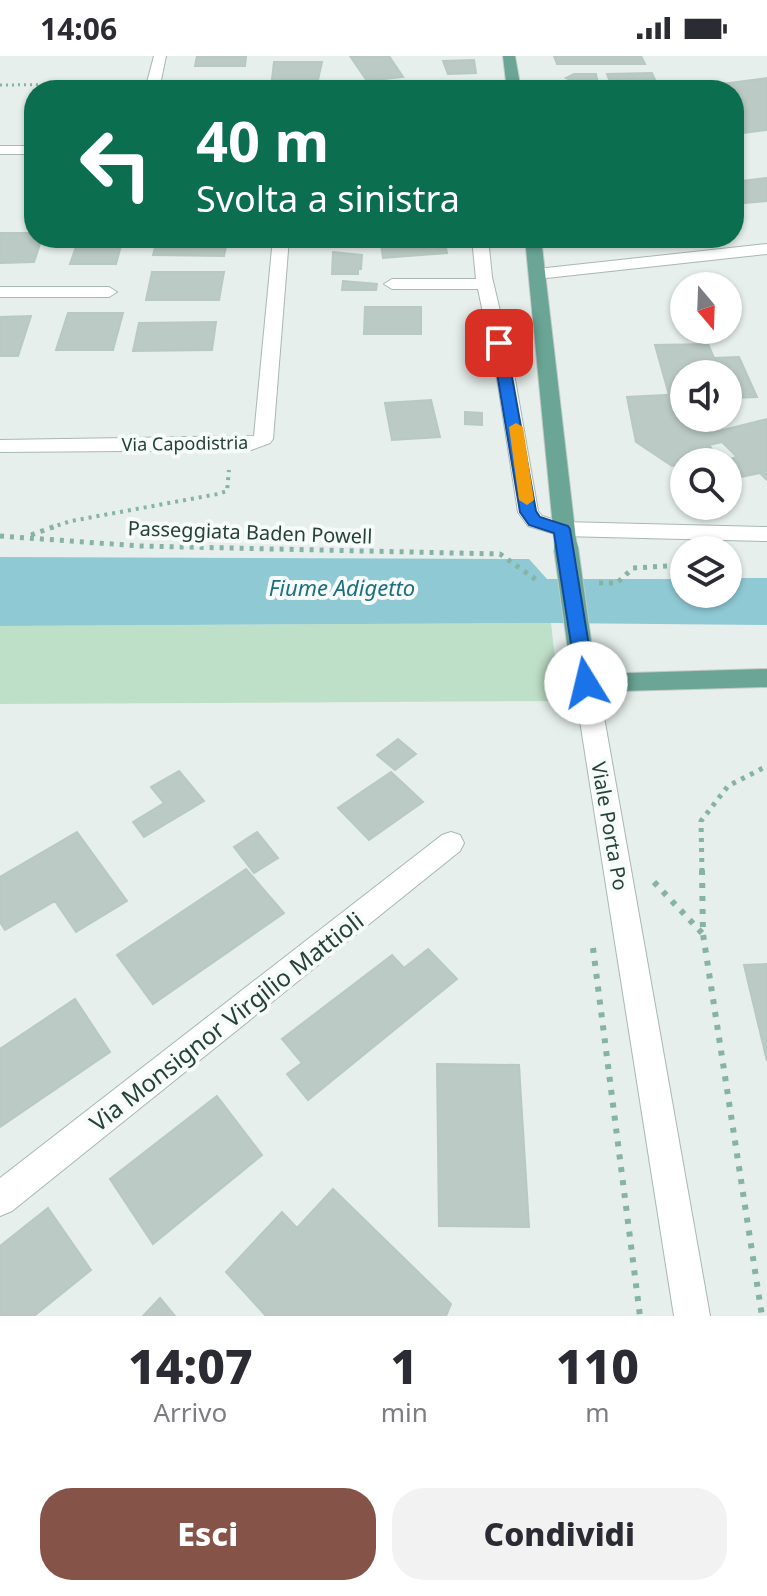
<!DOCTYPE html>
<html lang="it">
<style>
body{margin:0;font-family:"Noto Sans",sans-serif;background:#f2f2f3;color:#2b2b33;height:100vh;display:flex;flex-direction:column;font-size:30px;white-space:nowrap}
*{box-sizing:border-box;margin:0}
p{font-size:26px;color:#7c7c81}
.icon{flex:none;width:44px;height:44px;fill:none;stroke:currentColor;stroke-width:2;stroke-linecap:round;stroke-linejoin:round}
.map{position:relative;height:1260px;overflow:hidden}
.details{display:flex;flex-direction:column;background:#fff;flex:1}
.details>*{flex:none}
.top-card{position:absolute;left:24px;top:24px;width:720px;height:168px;border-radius:32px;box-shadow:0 2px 6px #0004;background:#0b6e4f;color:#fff;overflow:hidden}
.needle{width:52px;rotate:161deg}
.controls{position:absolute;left:670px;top:216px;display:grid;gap:16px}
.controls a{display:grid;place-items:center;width:72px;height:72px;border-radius:50%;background:#fff;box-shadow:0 2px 6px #0004;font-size:40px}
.pin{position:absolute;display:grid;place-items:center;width:68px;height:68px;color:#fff;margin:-34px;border-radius:16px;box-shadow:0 4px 12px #0006}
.me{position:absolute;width:88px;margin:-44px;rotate:351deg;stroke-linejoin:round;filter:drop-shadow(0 0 6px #0008)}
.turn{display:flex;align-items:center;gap:28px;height:168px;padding:0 40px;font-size:36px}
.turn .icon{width:104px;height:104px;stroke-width:2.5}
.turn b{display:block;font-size:56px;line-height:68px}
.eta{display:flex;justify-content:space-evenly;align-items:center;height:136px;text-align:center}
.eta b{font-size:48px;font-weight:800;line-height:56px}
.action{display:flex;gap:16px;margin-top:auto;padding:16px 40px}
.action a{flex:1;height:92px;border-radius:32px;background:#855347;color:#fff;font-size:32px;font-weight:800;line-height:92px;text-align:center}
.action a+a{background:#f2f2f3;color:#2b2b33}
.status{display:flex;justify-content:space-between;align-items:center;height:56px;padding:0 40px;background:#fff;direction:ltr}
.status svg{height:22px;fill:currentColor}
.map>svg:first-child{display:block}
.green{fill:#bfe0c8}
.water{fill:#8ec9d4}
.building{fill:#bbcac4;stroke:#b8c9c2;stroke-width:2}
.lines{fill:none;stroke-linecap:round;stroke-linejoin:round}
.minor-casing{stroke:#a8b8b2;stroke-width:2}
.major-casing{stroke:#c2cac8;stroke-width:2}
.path-far3{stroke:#86b3a5;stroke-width:3;stroke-dasharray:2 4;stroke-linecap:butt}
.path-far2{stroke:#86b3a5;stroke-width:4;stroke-dasharray:3 5;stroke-linecap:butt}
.path-far1{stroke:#86b3a5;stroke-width:5;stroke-dasharray:4 6;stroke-linecap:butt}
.path{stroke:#86b3a5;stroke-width:6;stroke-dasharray:5 8;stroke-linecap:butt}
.minor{fill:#fff;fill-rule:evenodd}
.major{fill:#6aa596;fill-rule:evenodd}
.major-bridge-casing{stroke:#c2cac8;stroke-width:26;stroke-linecap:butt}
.major-bridge{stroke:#6aa596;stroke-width:24}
.route{fill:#1a73e8;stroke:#114b97;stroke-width:2}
.slow{fill:#f59e0b}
.labels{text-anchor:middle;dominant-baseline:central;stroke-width:8;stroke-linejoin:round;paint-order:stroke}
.far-street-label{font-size:18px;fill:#24423a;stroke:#f7fbf9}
.street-label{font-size:20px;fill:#24423a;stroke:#f7fbf9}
.water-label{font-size:22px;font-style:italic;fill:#1c6f80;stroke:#f7fbf9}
.near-street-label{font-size:24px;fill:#24423a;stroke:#f7fbf9}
</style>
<div class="status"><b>14:06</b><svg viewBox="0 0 49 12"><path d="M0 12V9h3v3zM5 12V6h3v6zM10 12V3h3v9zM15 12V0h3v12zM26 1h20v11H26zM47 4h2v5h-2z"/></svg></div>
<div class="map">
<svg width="767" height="1260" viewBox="0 0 767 1260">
<rect width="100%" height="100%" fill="#e6efeb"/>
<path class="green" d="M551,567L560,645L0,648V570Z"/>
<path class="water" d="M0,501L529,503L547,523H684V538H728V522H767V569L551,567L0,570Z"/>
<path class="building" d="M197,0H246L245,10H195Z
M350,0H389L403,21L367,25Z
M554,0H641L645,8H557Z
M474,4L476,17L448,18L443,5Z
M274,6H322L318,24L272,23Z
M652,17L658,31H612L607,18Z
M574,18H596L599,33L586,32L566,22Z
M767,22V74L734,78V34H675Z
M767,122V145L734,148V126Z
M0,177H34V182H42L34,206L0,207Z
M79,182H123L116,208H70Z
M158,182H228L224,200L153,199Z
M626,182H661L664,189L628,190Z
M444,183L447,197L383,202L381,188Z
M333,196L362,199L361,213H358V218H332Z
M152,216H224L219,244H146Z
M343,225L377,228L376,234H342Z
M365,251H421V278H364Z
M68,257H123L113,294H56Z
M31,260L18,300H0V261Z
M216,266L212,294L133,295L139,267Z
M708,288L714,302L739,301L757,341L730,342L733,349H728V318H684V338L669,339L655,289Z
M684,338V362H706L711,377L767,363V424L760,417L732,423L728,418V406H720L737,401L722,386L709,389L716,399L672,410L636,386L627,341Z
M431,344L440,381L392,384L385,347Z
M465,356L482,357V369L465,368Z
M398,683L416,698L395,714L377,699Z
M179,715L204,745L144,781L133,766L164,747L151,731Z
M391,716L423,746L369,784L338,752Z
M77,776L127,845L76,876L55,845L5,874L0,866V821Z
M257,776L278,802L254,817L234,791Z
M246,813L284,857L153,948L117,899Z
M428,893L457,923L308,1044L287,1018L302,1007L282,983L392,899L404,912Z
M767,908V1005L744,909Z
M75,943L110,996L0,1071V993Z
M437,1008L519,1009L529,1171L439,1170Z
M217,1040L262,1099L153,1188L110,1123Z
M333,1133L451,1248L446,1260H266L226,1216L282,1156L297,1172Z
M48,1152L91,1214L34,1260H0V1190Z
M160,1242L175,1260H143Z"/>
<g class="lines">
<g class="minor-casing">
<path id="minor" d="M154,0H166L159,34H145Z
M0,90H34V98H0Z
M273,182H289L273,383L270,387L251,394L0,396V384L254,380Z
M472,182H488L492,221L512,306L538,455L542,460L562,466L767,471V485L562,480L528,470L518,456L498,328L478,233H392L384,228L392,223H476Z
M767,188V198L537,223L529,218L537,213Z
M0,231H109L117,236L109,241H0Z
M586,618L594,621L598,627L710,1260H674L574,627L578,621Z
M451,776L460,779L464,787L460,795L12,1155L0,1160V1122L442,779Z"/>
</g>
<g class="major-casing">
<path id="major" d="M503,0H515L521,34H507Z
M525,182H541L577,492L574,497H558L555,492Z
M581,591L589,594L596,618L767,613V631L586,636L578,633C572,623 567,604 573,594Z"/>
</g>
<path class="path-far3" d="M472,25V34
M0,29L126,28"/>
<path class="path-far2" d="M50,472L71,465L218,438L227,435L229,414"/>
<path class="path-far1" d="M31,479L56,470
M0,480L140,490L500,498L538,525
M599,527H617L633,512L684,509
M702,816L701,765L728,730L767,710"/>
<path class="path" d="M702,814L703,878L762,1260
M654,826L702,877
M593,892L640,1260"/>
<use href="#minor" class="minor"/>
<use href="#major" class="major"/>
<g class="major-bridge-casing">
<path id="major-bridge" d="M566,492L581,600"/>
</g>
<use href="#major-bridge" class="major-bridge"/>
</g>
<path class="route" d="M499,283L506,287L536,455L540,461L568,470L570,473L595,627L586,634L577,627L554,477L529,469L520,456L492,287Z"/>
<path class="slow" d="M516,367L523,371L534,444L527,449L519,444L509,371Z"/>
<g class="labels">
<g class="far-street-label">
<text transform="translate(185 387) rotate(-1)">Via Capodistria</text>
</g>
<g class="street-label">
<text transform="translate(250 476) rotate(2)">Passeggiata Baden Powell</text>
<text transform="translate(610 770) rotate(80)">Viale Porta Po</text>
</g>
<g class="water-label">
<text x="342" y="531">Fiume Adigetto</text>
</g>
<g class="near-street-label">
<text transform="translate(226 965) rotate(-38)">Via Monsignor Virgilio Mattioli</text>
</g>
</g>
</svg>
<div class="controls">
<a><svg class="needle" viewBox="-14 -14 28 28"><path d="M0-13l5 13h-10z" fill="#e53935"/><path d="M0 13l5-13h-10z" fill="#7c7c81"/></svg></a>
<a><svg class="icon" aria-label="sound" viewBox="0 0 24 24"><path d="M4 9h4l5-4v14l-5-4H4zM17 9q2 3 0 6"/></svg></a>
<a><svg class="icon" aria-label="search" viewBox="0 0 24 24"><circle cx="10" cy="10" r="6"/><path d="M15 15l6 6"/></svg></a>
<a><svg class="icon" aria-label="layers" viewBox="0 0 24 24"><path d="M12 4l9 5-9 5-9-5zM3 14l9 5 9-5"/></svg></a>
</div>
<div class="pin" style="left:499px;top:287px;background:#d93025"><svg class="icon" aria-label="arrive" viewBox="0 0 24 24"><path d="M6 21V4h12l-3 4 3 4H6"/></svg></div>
<svg class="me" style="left:586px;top:627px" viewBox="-20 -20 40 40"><circle r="19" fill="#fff"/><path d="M0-13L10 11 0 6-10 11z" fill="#1a73e8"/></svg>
<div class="top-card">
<div class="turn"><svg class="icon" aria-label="left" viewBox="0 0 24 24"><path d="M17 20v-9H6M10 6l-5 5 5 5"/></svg><div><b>40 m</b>Svolta a sinistra</div></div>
</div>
</div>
<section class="details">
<div class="eta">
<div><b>14:07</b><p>Arrivo</p></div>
<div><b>1</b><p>min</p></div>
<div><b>110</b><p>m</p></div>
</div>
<div class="action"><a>Esci</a><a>Condividi</a></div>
</section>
